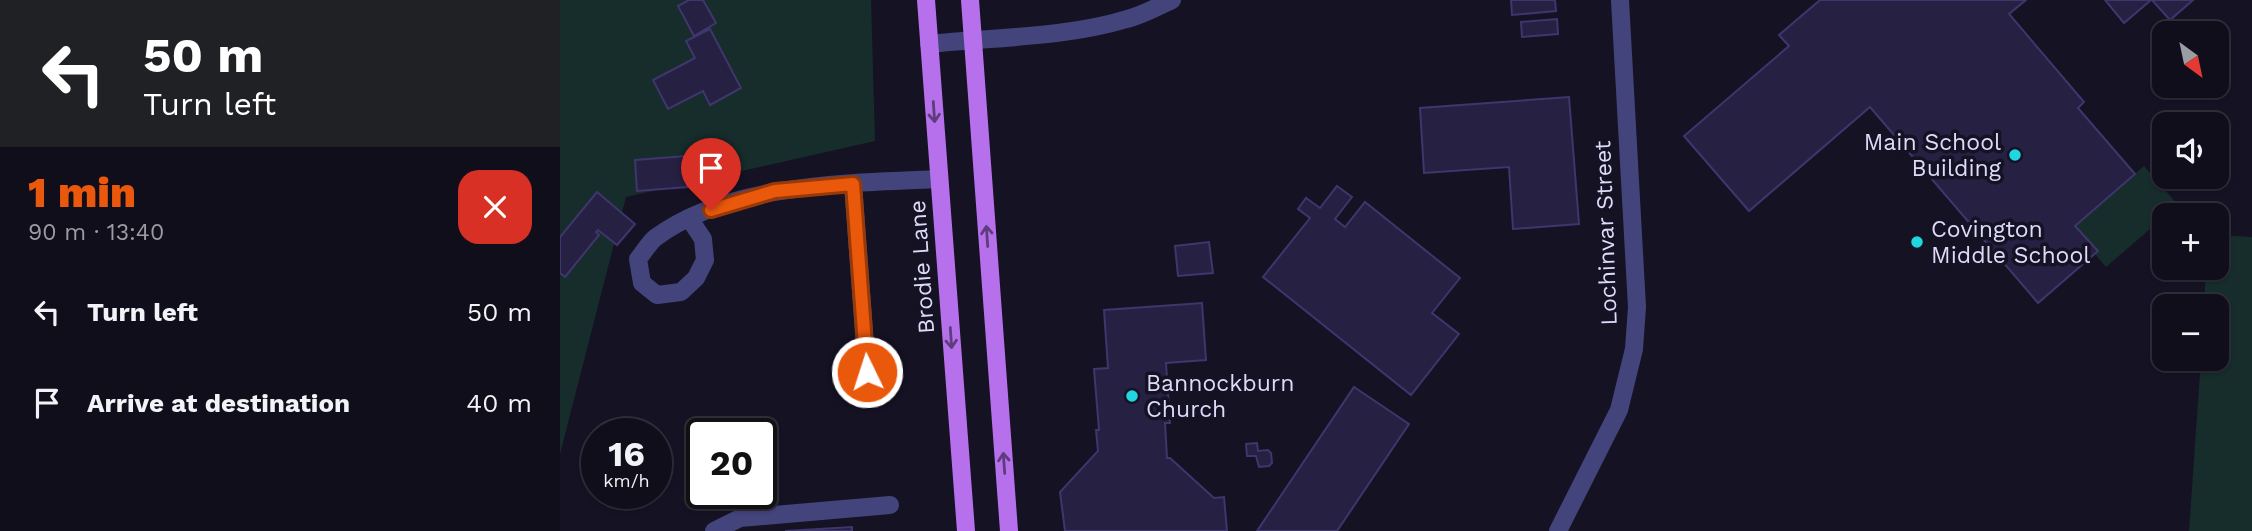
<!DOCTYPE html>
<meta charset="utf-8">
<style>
body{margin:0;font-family:"Work Sans",sans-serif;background:#191724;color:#f1f3f6;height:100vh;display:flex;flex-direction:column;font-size:26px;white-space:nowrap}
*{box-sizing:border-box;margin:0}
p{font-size:23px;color:#9c9ca3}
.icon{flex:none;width:38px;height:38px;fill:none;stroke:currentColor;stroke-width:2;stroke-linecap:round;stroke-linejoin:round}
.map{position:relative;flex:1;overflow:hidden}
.sheet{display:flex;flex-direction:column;background:#100e1b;width:560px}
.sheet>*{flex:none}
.banner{background:#202124;color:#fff;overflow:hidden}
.needle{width:46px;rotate:147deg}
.buttons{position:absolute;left:1592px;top:21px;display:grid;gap:14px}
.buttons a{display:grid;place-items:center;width:77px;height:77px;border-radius:14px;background:#100e1b;box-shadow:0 2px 5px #0004,0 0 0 2px #302e3a;font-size:35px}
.speed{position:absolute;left:21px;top:418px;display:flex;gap:14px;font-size:35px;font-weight:700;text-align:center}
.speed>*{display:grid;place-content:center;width:91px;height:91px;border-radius:50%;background:#100e1b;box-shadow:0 2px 5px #0004,0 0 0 2px #302e3a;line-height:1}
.speed small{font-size:18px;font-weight:400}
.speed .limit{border:4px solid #111;border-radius:10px;background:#fff;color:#111}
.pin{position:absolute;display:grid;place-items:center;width:60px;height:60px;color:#fff;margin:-72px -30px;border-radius:50% 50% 50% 0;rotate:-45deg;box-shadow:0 0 7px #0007}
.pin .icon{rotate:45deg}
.me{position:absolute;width:77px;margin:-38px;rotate:356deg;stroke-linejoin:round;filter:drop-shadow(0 0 5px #0008)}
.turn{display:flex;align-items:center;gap:24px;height:147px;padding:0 28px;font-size:32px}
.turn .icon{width:91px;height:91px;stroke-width:2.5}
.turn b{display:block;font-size:49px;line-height:60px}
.round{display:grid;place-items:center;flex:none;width:74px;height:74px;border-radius:21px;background:#191724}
.summary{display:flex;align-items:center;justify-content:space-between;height:119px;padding:0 28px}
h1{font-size:42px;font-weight:800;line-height:52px;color:#ea580c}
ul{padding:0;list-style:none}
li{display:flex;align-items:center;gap:21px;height:91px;padding:0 28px}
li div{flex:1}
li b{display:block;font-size:26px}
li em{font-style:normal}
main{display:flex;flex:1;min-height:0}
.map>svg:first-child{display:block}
.green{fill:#162d2b}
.building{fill:#262143;stroke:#3e366c;stroke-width:2}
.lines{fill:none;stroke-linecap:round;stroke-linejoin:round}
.minor{stroke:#44447d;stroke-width:18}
.major{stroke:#b770eb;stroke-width:18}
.oneway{stroke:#5e3c7e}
.route-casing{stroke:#983908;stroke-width:18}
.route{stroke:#ea580c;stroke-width:12}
.poi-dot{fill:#20d7e0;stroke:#151224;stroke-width:2.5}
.labels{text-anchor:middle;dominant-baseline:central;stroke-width:7;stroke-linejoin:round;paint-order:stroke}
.poi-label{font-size:23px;fill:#dddbfa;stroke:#151224;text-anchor:start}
.street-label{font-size:23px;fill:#dddbfa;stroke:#151224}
</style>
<main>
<section class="sheet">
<div class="banner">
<div class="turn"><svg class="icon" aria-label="left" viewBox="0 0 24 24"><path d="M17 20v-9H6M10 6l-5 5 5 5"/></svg><div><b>50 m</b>Turn left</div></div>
</div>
<div class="summary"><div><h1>1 min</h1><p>90 m · 13:40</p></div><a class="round" style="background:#d93025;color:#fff"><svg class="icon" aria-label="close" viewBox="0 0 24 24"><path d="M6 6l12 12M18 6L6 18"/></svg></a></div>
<ul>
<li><svg class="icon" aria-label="left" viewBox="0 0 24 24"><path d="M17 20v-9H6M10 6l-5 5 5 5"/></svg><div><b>Turn left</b></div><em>50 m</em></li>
<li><svg class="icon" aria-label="arrive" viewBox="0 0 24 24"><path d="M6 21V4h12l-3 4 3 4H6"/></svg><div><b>Arrive at destination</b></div><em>40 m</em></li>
</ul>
</section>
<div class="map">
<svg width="1692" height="531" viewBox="0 0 1692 531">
<rect width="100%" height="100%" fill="#151224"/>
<path class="green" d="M0,0H311L315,141L66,197L0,454Z
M1584,166L1618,205L1546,267L1535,254L1537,251L1515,226Z
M1657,235L1692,237V531H1629L1641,359H1657V306H1644L1646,268H1657Z"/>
<path class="building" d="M129,0H143L156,23L134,36L118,6Z
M951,0H995L996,11L952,15Z
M1260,0H1466L1449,14L1524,102L1518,108L1575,174L1515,226L1538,251L1478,303L1310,107L1189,211L1124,136L1229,46L1219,35Z
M1545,0H1591L1564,23Z
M1592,0H1633L1610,20Z
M997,19L998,34L962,37L961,22Z
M150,29L181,88L150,105L143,91L108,109L93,80L135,58L126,41Z
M1009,97L1019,224L953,229L949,167L864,173L860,108Z
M139,155L141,186L77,191L75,160Z
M777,186L792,197L775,219L785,227L805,202L900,278L872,313L899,334L851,395L703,277L750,218L738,209L746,198L760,208Z
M37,192L75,224L57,245L38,230L36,232L39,235L5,277L0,273V237Z
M649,242L653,273L618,276L615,246Z
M642,303L646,360L606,363L610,423H605L607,458H610L654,498L664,497L667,531H505L500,492L538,451L536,430H539L534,369L548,368L544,310Z
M794,387L849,424L777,531H697Z
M697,443L698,451L708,450L711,453L712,463L709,466L699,467L696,456H687L686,444Z
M292,527V531H225Z"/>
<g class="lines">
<path class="minor" d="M369,44C434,37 504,38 567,19C583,15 597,7 612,0
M293,184L307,372
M129,218L143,239L145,260L136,278L121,292L97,295L82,283L78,259C84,252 89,243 95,238C168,183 292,183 379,179
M154,531L180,518L330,505
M998,531L1059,410L1074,349L1077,307L1060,0"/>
<path class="major" d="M366,0L406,531
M410,0L449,531"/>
</g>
<defs><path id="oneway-shaft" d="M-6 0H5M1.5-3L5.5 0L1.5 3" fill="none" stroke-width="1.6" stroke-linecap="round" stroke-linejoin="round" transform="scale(1.75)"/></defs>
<g class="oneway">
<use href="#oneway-shaft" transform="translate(374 112) rotate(86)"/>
<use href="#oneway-shaft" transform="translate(427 236) rotate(-94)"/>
<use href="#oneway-shaft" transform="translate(391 338) rotate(86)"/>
<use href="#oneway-shaft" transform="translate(444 463) rotate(-94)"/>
</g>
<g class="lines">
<g class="route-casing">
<path id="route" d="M151,210L215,191L293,184L307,372"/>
</g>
<use href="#route" class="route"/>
</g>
<g class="poi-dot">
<circle cx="1455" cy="155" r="7"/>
<circle cx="1357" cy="242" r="7"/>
<circle cx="572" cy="396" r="7"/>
</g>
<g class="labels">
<g class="poi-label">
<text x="1441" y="142" text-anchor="end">Main School<tspan x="1441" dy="26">Building</tspan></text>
<text x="1371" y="229">Covington<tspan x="1371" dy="26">Middle School</tspan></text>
<text x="586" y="383">Bannockburn<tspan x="586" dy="26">Church</tspan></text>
</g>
<g class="street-label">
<text transform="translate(1046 233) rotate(-92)">Lochinvar Street</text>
<text transform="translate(362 267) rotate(-94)">Brodie Lane</text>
</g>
</g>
</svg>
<div class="buttons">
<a><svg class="needle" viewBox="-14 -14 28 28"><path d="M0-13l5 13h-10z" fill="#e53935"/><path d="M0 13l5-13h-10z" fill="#9c9ca3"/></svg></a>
<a><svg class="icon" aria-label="sound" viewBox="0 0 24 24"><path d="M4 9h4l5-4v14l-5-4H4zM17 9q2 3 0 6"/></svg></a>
<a>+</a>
<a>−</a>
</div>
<div class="speed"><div>16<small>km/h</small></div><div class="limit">20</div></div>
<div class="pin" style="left:151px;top:210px;background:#d93025"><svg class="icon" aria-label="arrive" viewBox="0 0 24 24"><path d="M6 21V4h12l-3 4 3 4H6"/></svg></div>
<svg class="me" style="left:307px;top:372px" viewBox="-20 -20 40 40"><circle r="17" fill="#ea580c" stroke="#fff" stroke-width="3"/><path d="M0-11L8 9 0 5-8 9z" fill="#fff"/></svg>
</div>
</main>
